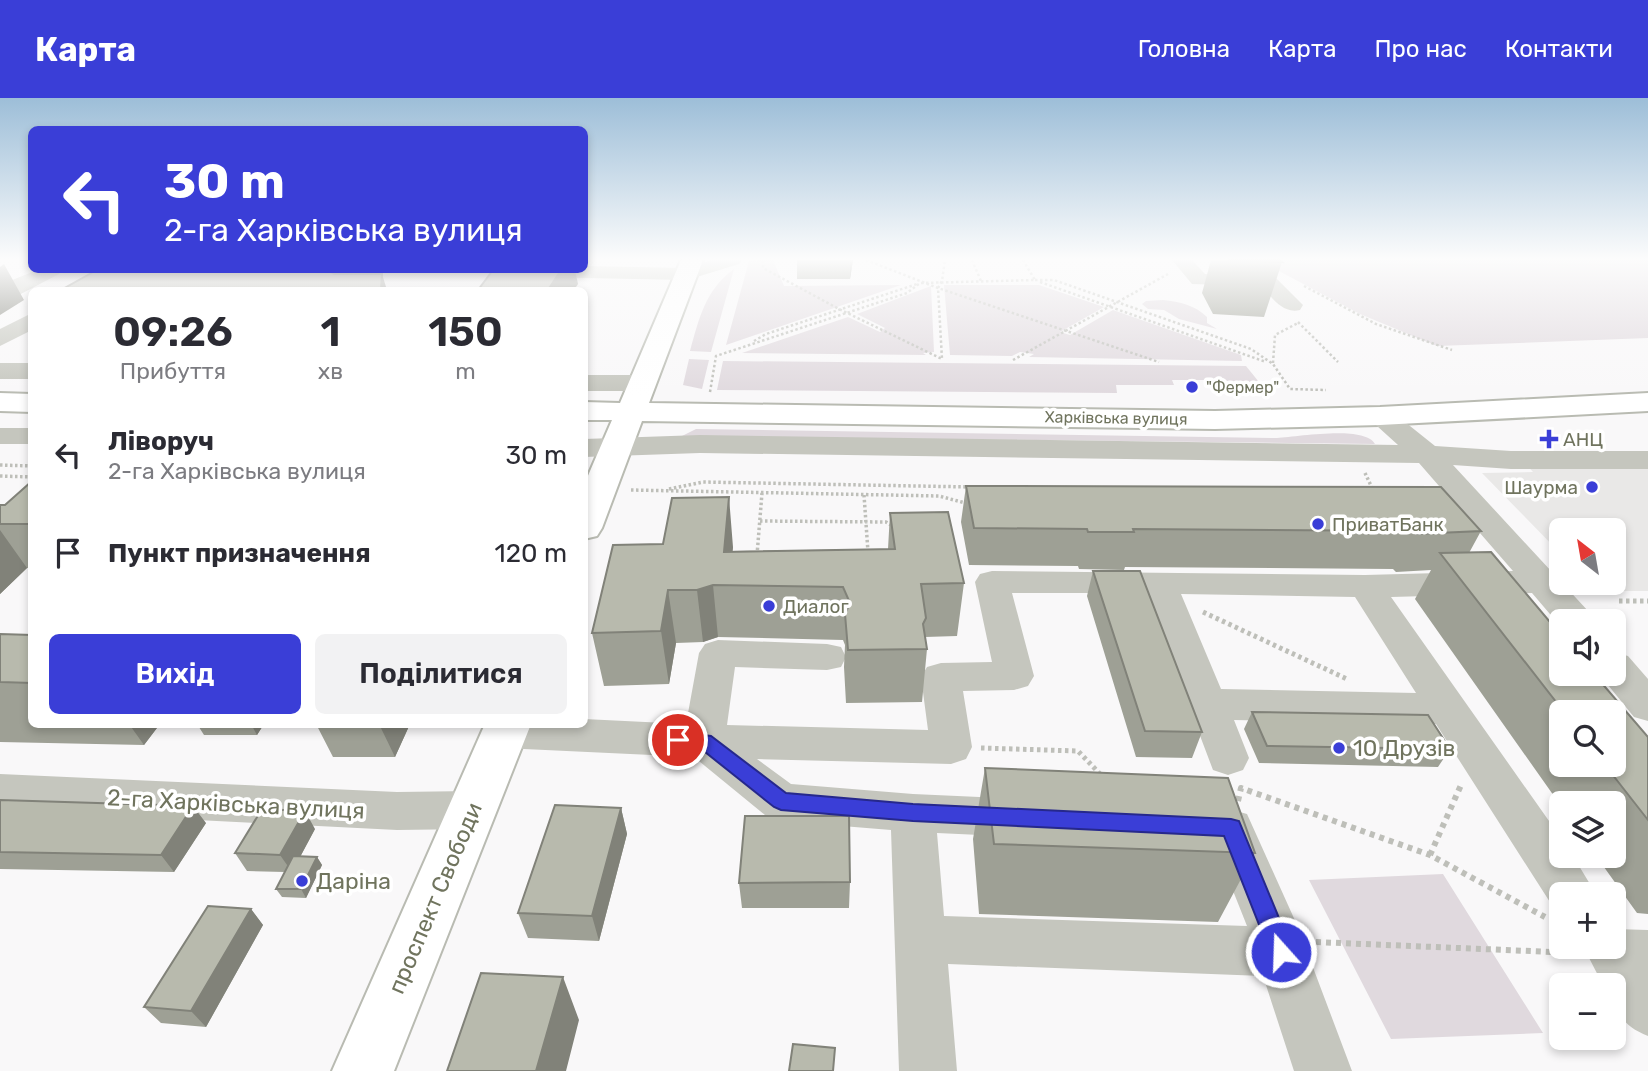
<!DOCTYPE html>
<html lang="uk">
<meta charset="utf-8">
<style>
body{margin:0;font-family:Rubik,sans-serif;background:#f2f2f3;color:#2b2b33;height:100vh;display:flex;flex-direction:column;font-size:26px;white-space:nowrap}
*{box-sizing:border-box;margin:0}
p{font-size:23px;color:#7c7c81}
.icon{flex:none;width:38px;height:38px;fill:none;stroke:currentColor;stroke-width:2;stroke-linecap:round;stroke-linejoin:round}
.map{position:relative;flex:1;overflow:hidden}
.side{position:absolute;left:28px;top:189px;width:560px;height:441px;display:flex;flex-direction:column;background:#fff;border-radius:10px;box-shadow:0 4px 10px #0003}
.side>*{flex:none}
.banner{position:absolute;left:28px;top:28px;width:560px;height:147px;border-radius:10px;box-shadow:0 4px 10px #0003;background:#3a3ed7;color:#fff;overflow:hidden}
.needle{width:46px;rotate:329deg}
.fabs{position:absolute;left:1549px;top:420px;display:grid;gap:14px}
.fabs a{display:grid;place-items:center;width:77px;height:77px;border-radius:10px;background:#fff;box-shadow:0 4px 10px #0003;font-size:35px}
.pin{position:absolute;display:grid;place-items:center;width:60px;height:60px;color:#fff;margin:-30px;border:4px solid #fff;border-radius:50%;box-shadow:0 2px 7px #0007}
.me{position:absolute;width:77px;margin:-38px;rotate:340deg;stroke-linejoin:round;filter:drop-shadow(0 0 5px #0008)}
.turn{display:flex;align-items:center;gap:24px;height:147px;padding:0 21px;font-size:32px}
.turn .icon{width:91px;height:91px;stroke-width:2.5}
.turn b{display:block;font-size:49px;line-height:60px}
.eta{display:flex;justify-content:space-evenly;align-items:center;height:119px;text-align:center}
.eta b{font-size:42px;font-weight:600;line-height:49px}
.cta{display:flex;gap:14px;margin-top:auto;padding:14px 21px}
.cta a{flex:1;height:80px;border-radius:10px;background:#3a3ed7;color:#fff;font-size:28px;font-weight:600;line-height:80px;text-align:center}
.cta a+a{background:#f2f2f3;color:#2b2b33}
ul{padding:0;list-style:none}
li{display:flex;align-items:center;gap:21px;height:98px;padding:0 21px}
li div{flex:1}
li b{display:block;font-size:26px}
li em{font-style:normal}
header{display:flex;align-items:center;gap:42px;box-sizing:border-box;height:98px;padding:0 35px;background:#3a3ed7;color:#fff}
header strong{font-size:33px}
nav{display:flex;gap:38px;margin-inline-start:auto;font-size:24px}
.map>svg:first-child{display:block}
.built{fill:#e9e8e7}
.green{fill:#e0d9de}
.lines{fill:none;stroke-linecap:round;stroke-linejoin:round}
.major-casing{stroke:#b9bbb2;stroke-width:4}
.path-far3{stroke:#bebfb9;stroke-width:2.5;stroke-dasharray:2.5 2.5;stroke-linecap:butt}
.path-far2{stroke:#bebfb9;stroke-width:3.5;stroke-dasharray:2.5 2.5;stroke-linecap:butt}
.path-far1{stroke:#bebfb9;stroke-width:5;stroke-dasharray:3.5 3.5;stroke-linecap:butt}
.path{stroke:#bebfb9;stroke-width:6;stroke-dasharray:5 5;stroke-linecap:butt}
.minor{fill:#c5c6be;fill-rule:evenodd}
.major{fill:#fff;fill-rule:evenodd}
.wall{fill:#9ea095;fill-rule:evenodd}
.shaded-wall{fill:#818279}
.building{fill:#b8baad;stroke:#818279;stroke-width:2}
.route{fill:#3a3ed7;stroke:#26288c;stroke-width:2}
.poi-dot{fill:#3a3ed7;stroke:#fff;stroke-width:2.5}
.labels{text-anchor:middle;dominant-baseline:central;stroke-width:7;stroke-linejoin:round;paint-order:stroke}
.far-poi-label{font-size:16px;fill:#70745e;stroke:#fff;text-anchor:start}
.far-street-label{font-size:16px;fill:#70745e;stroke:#fff}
.poi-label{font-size:19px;fill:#70745e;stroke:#fff;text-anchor:start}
.near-poi-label{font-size:23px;fill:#70745e;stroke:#fff;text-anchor:start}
.near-street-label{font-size:23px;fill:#70745e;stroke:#fff}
</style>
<header>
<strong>Карта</strong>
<nav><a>Головна</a><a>Карта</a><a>Про нас</a><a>Контакти</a></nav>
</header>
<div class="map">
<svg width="1648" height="973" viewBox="0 0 1648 973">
<rect width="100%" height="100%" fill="#f9f8f9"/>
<path class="built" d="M1525,365L1648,368V493H1597L1589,485H1614V432H1561V456L1482,375L1533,374Z"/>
<path class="green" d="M773,162L784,188L901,187L726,247L749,163Z
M1258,162H1648V240L1437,248L1360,216Z
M734,171L711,254L690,253C699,221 705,192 734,171Z
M944,187H1039L1104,209L1060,234L1070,237L1113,212L1241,257L1242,263L1029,259L1034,256L1020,254L1012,258L950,257Z
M931,188L934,254L923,255L926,257L742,255L848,219L880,234L885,230L857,216Z
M1163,202C1180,204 1195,207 1207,219V225L1217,231L1179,221L1164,212L1148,211L1142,206L1146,203Z
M689,261L709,262L702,291L683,287Z
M723,263L1246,268L1263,289H1232L1225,282H1172L1174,287H1116L1117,295L717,292Z
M696,331L1277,340C1298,339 1364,327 1375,346L682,338Z
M1443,776L1543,935L1391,941L1309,782Z"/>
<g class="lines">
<g class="major-casing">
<path id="major" d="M681,162H703L649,305L1215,313L1380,309L1648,295V313L1380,327L1215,331L642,323L602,430L597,438L584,441V387L612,322H584V304L620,305Z
M0,295L32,296V314L0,313Z
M485,626H531L394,973H332Z"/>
</g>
<path class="path-far3" d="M763,162V170L839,211L942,261L938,190L942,183L945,162
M866,162L938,190L1159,264
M972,162L981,183
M1035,182H1054L1251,251L1273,266L1290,291L1326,292
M1040,184L1266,264
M1304,188L1376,226L1452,252
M1298,224L1338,264
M754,243L766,236L917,186
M1013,262L1168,176
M1273,265L1275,237L1298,225
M710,294L716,258L907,195L920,185L1035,182L1023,162"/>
<path class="path-far2" d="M0,367L32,368
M1365,375L1373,392
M0,378L32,379
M669,391L703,384L971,389
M631,392L939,398L969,406
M864,397L868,454
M760,423L886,424L894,429
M757,457L762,395"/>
<path class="path-far1" d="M1619,503H1648
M1203,514L1347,581
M981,650L1078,653L1102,678"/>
<path class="path" d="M1238,703L1241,690L1430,757L1545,819
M1430,757L1461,687
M1316,844L1577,855"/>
<path class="minor" d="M712,162H742L739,166L687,182L535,179L528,177L525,173L584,172V168L686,170Z
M1172,162H1192L1205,176L1274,178L1303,207L1300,212C1282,216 1273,200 1261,188L1192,186Z
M37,172H62L59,176L15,199L0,201V187Z
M331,172H355L385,192H360Z
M32,215V232L0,248V231Z
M0,265H32V281H0Z
M584,277H643L652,280L656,285L652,290L643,293H584Z
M1380,310L1390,312L1435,348L1511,353H1648V371H1511L1453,367L1589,514L1594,523H1561V529L1532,495L1391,499L1561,740V758H1573L1596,796H1561V814L1555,812L1436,626L1234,622L1249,660L1243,672L1228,677L1213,672L1146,495H1012L1034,578L1028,588L1014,592L963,593L972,649L966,661L951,666L757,661L791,686L913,696L1025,701L1041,706L1048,720L1041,734L1025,739L937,735L944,818L1247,828L1214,745L1209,743L1202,729L1209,715L1225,710L1247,716L1297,827L1352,973H1294L1263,878L948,866L957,973H899L891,732L781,723L765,717L694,659L505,650L490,645L484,634L488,626H584V621L686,626L699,555L705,546L718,542L827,546L841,549L846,559L841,569L827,572L735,569L727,627L928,632L921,579L927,569L941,565L992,564L975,484L980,476L992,473L1365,477L1513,473L1419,365L700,355L584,359V341L700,337L1398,347L1366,318L1370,312ZM1181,496L1355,499L1416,595L1221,591Z
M0,330H32V346H0Z
M1614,554L1628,558L1648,581V623L1634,619L1599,576H1614Z
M0,676L397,694L472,693L488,699L495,712L488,725L472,731L397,732L0,712Z
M1614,831L1648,832V938C1623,928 1614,915 1614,887H1603L1587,856L1590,849H1614Z"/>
<use href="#major" class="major"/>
</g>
<path class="wall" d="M797,162H853L850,181H797Z
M1211,162H1279L1282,164L1264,219L1213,216L1202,195Z
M32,383V470H27L0,496V407H5Z
M966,388L1481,433L1469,455L1648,639V816L1637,815L1596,758H1614V705H1561V708L1415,501L1431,472L1396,474L1393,471L1125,469L1124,472L1079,471L1078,468L969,467L961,424ZM1561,614H1614V667H1561Z
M890,415L964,485L957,538L925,539L927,551L922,604L846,605L844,569L845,547L843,542L718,539L703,544L676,545L669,586L604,588L592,535L733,449L732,453L888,451Z
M1093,473L1202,634L1192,660L1136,659L1087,498Z
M0,536L32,537V626H160L144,647L0,644Z
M1252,614L1450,651L1438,669L1259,665L1244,631Z
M197,626H264L257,637H204Z
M316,626H410L395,659H333Z
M985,670L1255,755L1218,824L979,816L973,741Z
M0,702L206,725L174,774L0,771Z
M621,710L627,736L599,843L528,840L518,815Z
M315,731L300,759H317L322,767L306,800L282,799L276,791L285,774L247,773L235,755Z
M850,784L849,810H742L739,785Z
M251,811L263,827L206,929L161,925L144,909Z"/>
<path class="shaded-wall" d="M584,162H590L587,165L584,166Z
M850,162H853L850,181Z
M4,166L24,202L0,217V169Z
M561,172H575L578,186L574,192H548Z
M382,176L387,192H381Z
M729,399L733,449L730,487L724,454Z
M0,432L27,470L0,496Z
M713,487L718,539L703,544L697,492Z
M668,492L676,545L669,586L661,533Z
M129,626H160L144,647Z
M251,626H264L257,637Z
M379,626H410L395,659Z
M193,708L206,725L174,774L161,757Z
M621,710L627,736L599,843L592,818Z
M305,713L315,731L292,774L280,757Z
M317,759L322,767L306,800L301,791Z
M251,811L263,827L206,929L191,913Z
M563,879L579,922L566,973H536Z"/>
<path class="building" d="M1228,162H1279L1282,164Z
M97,172H327L334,176H382L381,192H61Z
M493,172H561L548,192H478Z
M32,383V426H0V407H5Z
M966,388L1441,389L1481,433L1415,436L1413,433L1133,431L1134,434H1088L1087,431L974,430Z
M729,399L724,454L895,451L890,415L948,414L964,485L921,486L926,520L923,526L927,551L848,552L845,516L850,505L843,489L713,487L697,492H668L661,533L592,535L613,447L663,446L672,400Z
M1491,454L1561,537V576H1594L1648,639V722L1605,667H1614V614H1564L1440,455Z
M1093,473H1140L1202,634L1145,633Z
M0,536L32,537V585L0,584Z
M1252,614L1428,617L1450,651L1267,648Z
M985,670L1228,680L1255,755L994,746Z
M0,702L193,708L161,757L0,754Z
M555,707L621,710L592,818L518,815Z
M262,711L305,713L280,757L235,755Z
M745,718H849L850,784L739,785Z
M293,758L317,759L301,791H276Z
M208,808L251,811L191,913L144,909Z
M481,875L563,879L536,973H447Z
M793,946L835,950L833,973H789Z"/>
<linearGradient id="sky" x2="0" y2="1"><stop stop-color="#9dbed8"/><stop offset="0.54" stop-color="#fcfcfc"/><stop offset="1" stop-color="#fcfcfc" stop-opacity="0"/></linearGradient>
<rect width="1648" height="298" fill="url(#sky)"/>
<path class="route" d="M678,634L711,638L786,695L913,706L1231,721L1239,723L1293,854L1289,862L1281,865L1273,862L1224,738L913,723L781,712L774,709L700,650L672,647L669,642L672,636Z"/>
<g class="poi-dot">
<circle cx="1192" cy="289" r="7"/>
<path d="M1545.5 330.5h7v7h7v7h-7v7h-7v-7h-7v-7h7z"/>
<circle cx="1592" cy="389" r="7"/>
<circle cx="1318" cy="426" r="7"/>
<circle cx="769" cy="508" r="7"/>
<circle cx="1339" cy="650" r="7"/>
<circle cx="302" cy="783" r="7"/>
</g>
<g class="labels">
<g class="far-poi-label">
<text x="1206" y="289">"Фермер"</text>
</g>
<g class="far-street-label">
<text transform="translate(1116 320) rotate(1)">Харківська вулиця</text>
</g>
<g class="poi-label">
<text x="1563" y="341">АНЦ</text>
<text x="1578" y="389" text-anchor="end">Шаурма</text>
<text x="1332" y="426">ПриватБанк</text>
<text x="783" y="508">Диалог</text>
</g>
<g class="near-poi-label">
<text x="1353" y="650">10 Друзів</text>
<text x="316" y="783">Даріна</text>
</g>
<g class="near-street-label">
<text transform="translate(236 706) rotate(3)">2-га Харківська вулиця</text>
<text transform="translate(435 800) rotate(-67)">проспект Свободи</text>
</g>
</g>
</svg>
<div class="fabs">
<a><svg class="needle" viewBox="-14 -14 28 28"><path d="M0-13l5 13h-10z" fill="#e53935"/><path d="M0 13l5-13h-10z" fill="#7c7c81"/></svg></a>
<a><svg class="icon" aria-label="sound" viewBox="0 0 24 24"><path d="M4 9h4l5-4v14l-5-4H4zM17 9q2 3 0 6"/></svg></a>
<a><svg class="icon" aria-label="search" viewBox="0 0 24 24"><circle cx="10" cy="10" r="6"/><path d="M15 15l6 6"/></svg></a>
<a><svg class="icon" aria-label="layers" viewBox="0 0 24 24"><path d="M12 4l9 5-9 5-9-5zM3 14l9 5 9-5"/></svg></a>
<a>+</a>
<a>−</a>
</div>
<div class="pin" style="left:678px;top:642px;background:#d93025"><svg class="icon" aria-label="arrive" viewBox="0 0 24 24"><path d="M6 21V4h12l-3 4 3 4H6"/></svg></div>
<svg class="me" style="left:1281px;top:854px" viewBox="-20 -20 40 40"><circle r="17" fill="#3a3ed7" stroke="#fff" stroke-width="3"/><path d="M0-11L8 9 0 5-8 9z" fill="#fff"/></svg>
<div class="banner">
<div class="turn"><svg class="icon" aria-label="left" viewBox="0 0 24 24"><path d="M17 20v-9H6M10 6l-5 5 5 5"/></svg><div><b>30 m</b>2-га Харківська вулиця</div></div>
</div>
<section class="side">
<div class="eta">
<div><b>09:26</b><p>Прибуття</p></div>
<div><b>1</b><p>хв</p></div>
<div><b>150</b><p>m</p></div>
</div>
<ul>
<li><svg class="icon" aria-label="left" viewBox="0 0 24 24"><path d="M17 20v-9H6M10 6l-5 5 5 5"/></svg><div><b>Ліворуч</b><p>2-га Харківська вулиця</p></div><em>30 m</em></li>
<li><svg class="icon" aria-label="arrive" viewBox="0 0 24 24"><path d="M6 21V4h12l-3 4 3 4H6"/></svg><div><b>Пункт призначення</b></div><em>120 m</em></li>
</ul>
<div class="cta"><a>Вихід</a><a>Поділитися</a></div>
</section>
</div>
